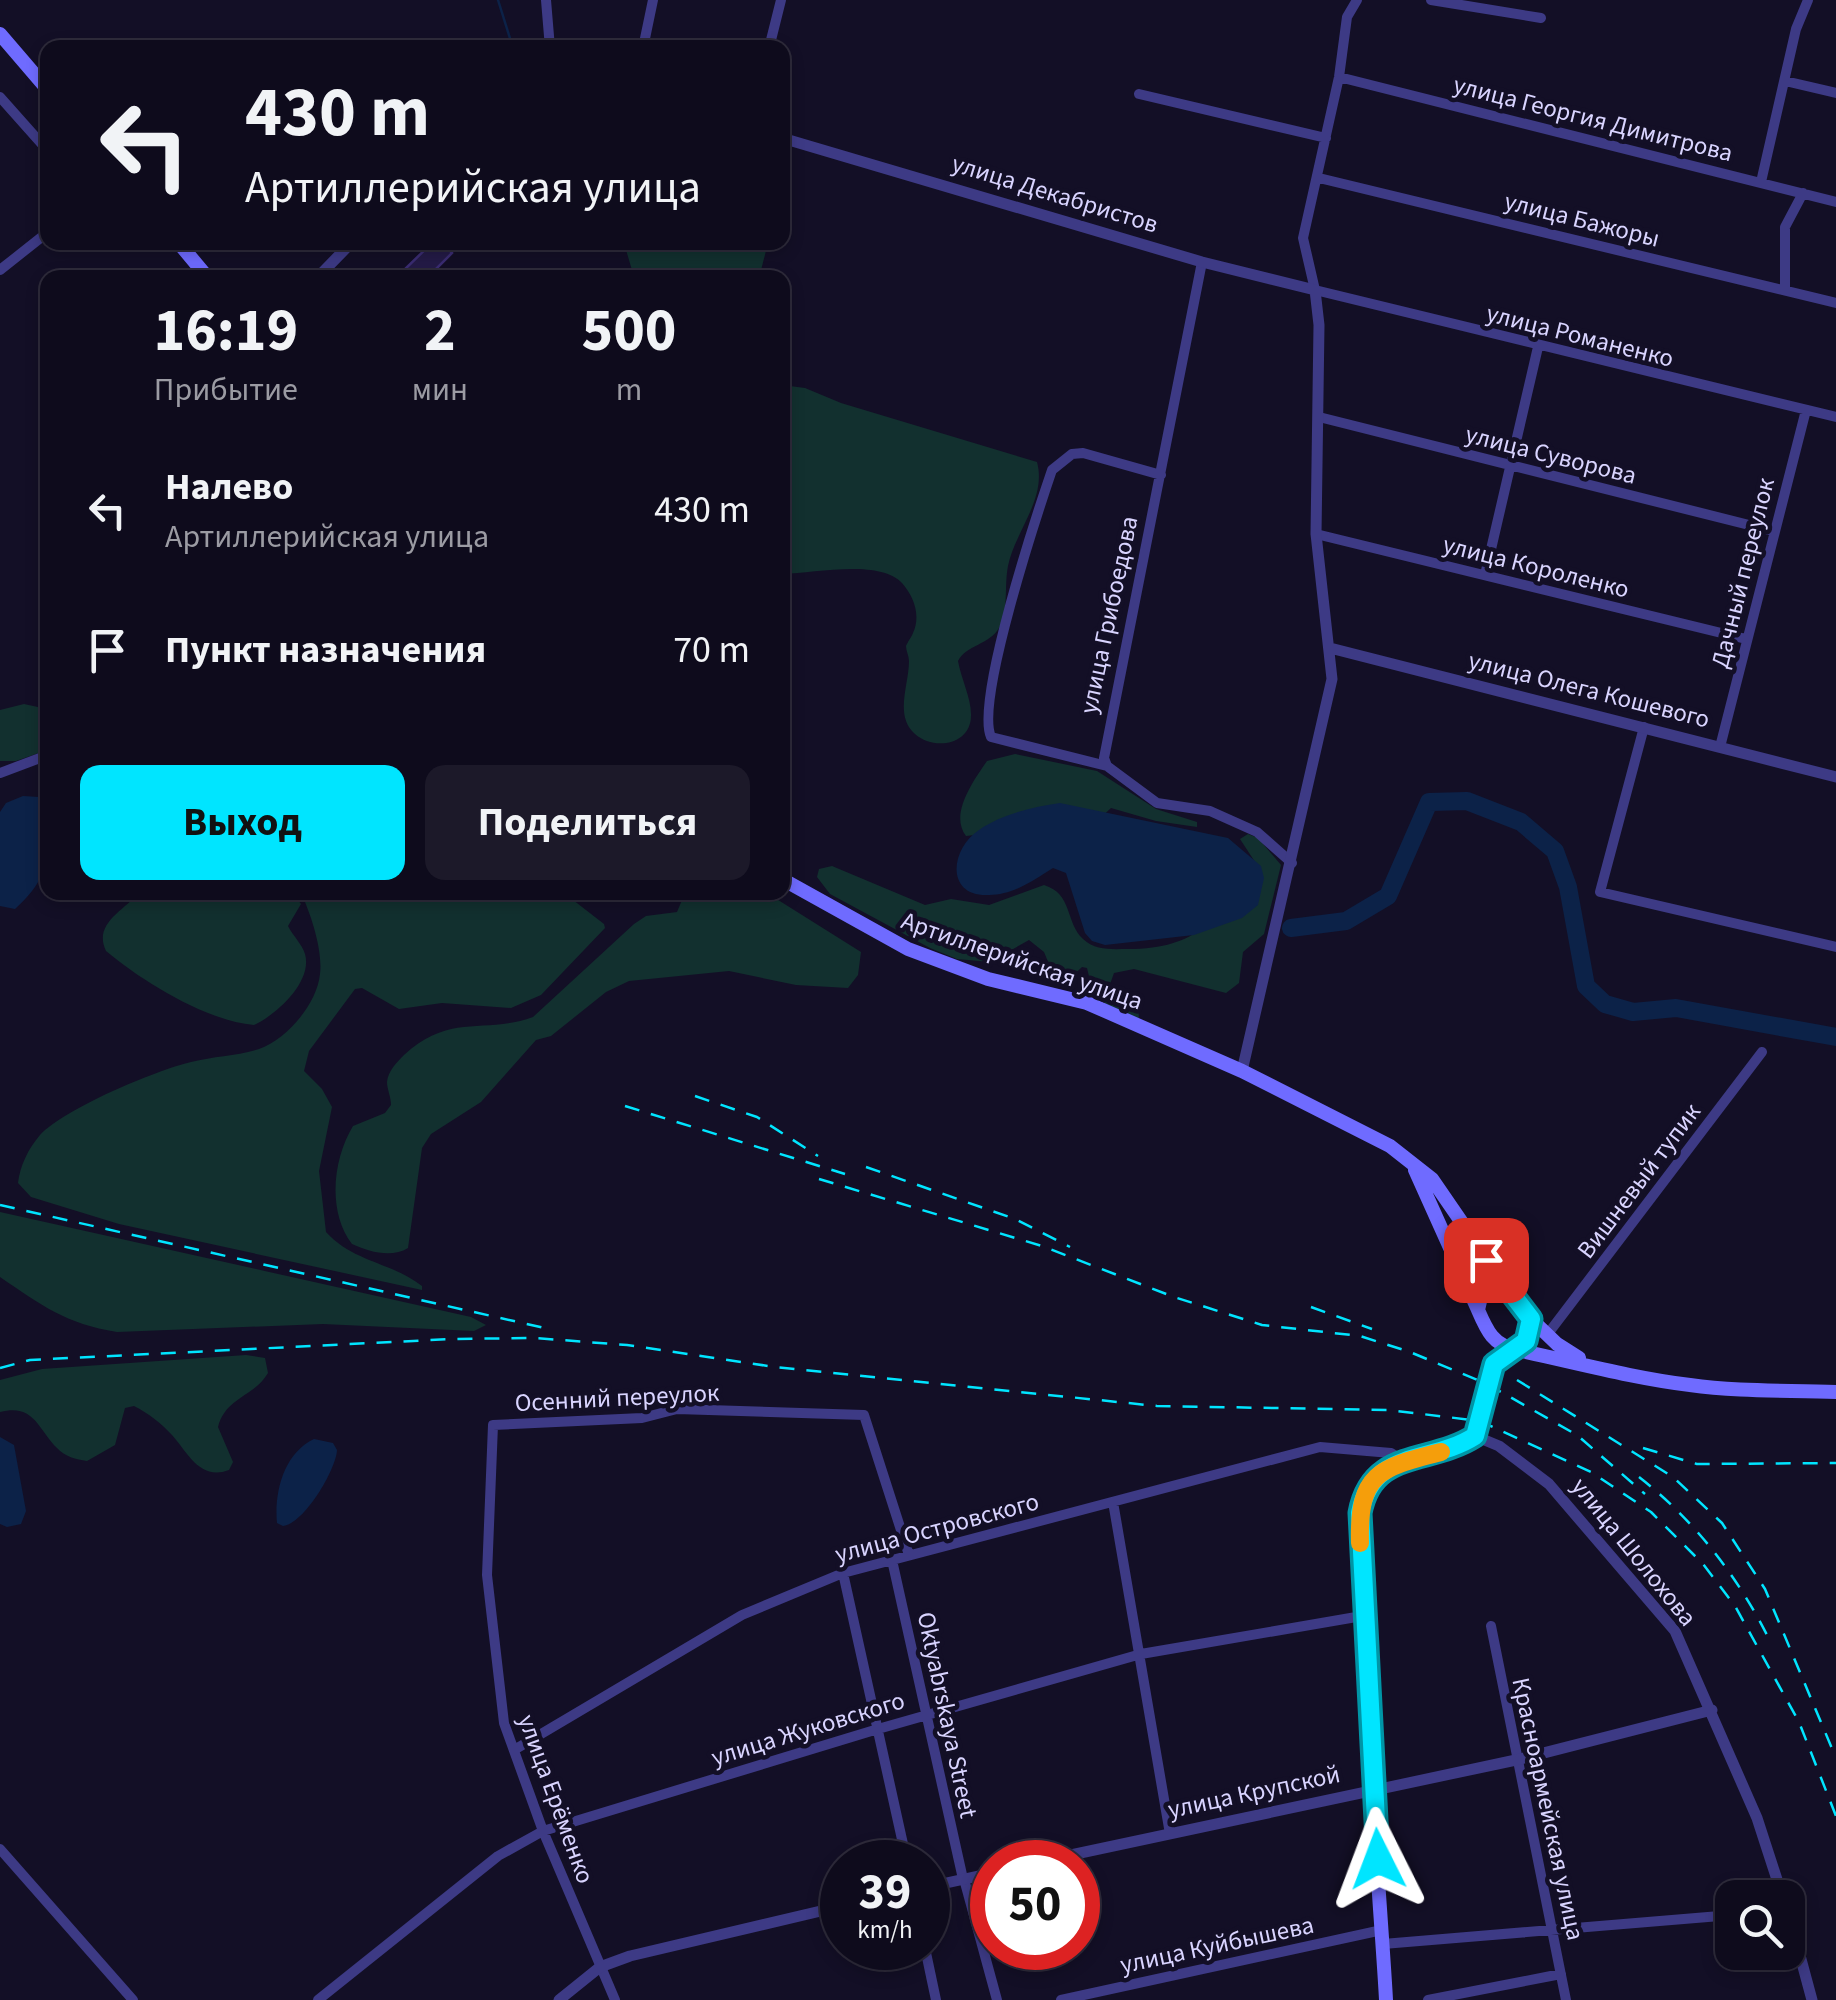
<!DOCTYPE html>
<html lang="ru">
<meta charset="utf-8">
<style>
body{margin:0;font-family:"Source Sans 3",sans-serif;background:#1c1929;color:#f1f3f6;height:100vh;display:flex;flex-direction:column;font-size:38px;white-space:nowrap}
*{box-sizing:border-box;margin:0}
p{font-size:32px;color:#9b9ba3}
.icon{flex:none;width:55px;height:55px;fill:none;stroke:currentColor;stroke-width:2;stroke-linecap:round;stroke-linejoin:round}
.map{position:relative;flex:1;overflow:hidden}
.panel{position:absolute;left:40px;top:270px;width:750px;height:630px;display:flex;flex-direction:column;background:#0e0b1c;border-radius:20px;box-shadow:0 5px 15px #0003,0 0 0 2px #2e2b3b}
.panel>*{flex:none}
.guide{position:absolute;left:40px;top:40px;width:750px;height:210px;border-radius:20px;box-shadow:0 5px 15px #0003,0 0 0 2px #2e2b3b;background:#0e0b1c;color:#f1f3f6;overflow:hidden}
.tools{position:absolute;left:1715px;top:1880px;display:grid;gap:20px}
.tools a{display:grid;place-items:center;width:90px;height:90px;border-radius:20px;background:#0e0b1c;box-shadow:0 5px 15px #0003,0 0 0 2px #2e2b3b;font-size:50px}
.speed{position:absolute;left:820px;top:1840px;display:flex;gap:20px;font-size:50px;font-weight:700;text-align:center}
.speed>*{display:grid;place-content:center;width:130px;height:130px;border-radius:50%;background:#0e0b1c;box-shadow:0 5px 15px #0003,0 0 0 2px #2e2b3b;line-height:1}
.speed small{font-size:25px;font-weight:400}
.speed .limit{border:15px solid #d22;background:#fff;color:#111}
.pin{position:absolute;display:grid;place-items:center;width:85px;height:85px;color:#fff;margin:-42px;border-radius:20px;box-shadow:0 5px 15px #0006}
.me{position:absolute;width:110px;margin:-55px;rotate:357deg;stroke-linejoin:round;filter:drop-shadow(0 0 8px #0008)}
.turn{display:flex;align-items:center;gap:35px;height:210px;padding:0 40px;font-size:45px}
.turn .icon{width:130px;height:130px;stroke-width:2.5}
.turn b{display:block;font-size:70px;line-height:85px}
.eta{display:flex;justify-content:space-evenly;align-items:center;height:170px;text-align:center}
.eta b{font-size:60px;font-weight:700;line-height:70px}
.cta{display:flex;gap:20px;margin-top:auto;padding:20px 40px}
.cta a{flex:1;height:115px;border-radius:20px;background:#00e5ff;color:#111;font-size:40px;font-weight:700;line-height:115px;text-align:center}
.cta a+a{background:#1c1929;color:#f1f3f6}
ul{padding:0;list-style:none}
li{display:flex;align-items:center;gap:30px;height:140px;padding:0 40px}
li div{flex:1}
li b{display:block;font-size:38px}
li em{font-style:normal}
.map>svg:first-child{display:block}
.green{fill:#12302f}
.water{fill:#0c2248}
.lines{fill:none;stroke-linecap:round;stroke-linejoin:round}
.stream{stroke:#0c2248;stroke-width:2.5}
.river{stroke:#0c2248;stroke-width:18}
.building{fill:#241b47;stroke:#3b2d73;stroke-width:2.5}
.minor{stroke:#3d3a85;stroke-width:10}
.tertiary{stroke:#3d3a85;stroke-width:11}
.secondary{stroke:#6f6bff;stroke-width:14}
.rail{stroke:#00e5ff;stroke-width:2.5;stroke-dasharray:15 12;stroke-linecap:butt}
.route-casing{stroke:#0095a6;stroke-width:25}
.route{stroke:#00e5ff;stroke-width:18}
.slow{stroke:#f59e0b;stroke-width:18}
.labels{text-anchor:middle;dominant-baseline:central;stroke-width:9;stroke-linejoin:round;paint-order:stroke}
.street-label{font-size:25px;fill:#d9d4ff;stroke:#130f26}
</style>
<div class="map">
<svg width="1836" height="2000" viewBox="0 0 1836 2000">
<rect width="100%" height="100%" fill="#130f26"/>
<path class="green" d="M624,243H768L759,278L634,277Z
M782,385L805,388L841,403L1037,462C1047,499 1015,531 1008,566C1004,586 1009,610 999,628C989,645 966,645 958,661C961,678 971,698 971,714C972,745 934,751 915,734C894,716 909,685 909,661C909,656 906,651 906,646C907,643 912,636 913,633C921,615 914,597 902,583C880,559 814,573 783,574Z
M24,704L47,709V750L16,761H0V710Z
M1015,754L1097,771L1156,809L1197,822V827L1156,821L1111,808L1097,821L966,836C949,814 974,780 987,761Z
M1248,834L1258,838L1281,865L1264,934L1243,952L1239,983L1226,993L1134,969L1114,973L1108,990L1111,995L1138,1007L1139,1018L1133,1019L1094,997L1087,968L1082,967L1065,983L1056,981L1044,952L1029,940L990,962L957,959L930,948L830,894L817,877L819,869L832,866L925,905L951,899L989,905L1044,885C1073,894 1065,922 1083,939C1096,951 1112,949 1128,949C1199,949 1217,918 1257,865L1240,839Z
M139,893H293L301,904L288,926C293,936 302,944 305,954C313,982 276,1015 254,1025C207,1021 143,982 106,951C93,924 123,911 139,893Z
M301,893H564L604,924L605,928L541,995L511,1008L442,1003L399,1009L362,988L355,989L309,1051L304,1071L322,1089L332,1107L319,1171L326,1232C353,1262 391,1262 422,1286V1290L119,1224L31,1197L18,1183C20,1166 28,1149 40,1135C66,1108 154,1071 191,1062C214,1056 237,1056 259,1049C287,1039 317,1004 320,974C323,951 311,914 301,893Z
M685,893H767L861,952L858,975L848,988L796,985L729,971L629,981L606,992L551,1036L536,1040L481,1102L431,1134L422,1148L408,1248C392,1258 369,1252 352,1244C327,1211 333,1159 353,1126L385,1113L391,1105C391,1097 387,1089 387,1082C388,1071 397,1062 404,1055C451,1012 483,1035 533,1017L634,924L646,916L677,912Z
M0,1212L471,1317L486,1325L474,1331L323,1324L117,1332C66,1324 41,1305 0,1277Z
M246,1355L265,1358L268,1373C254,1397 226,1397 218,1427L233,1462L229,1470C200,1481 188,1453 172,1435C162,1424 148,1413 134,1406L125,1408L115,1445L87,1461C76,1459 65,1457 57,1448C38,1429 34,1403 0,1412V1380L42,1369Z"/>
<path class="water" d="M23,796L39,797L47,802C48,852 54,874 15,909L0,906V812L6,803Z
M1060,803L1228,838L1261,866L1264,878L1258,905L1242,918L1194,935L1105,945L1092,941L1085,933L1066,873L1053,868C1034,880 1013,895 989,895C945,897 950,849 979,830C1002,814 1033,807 1060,803Z
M0,1437L14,1445L26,1511L21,1524L7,1527L0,1524Z
M314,1439L333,1443L337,1450C336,1470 304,1524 283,1526L277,1523C274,1492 284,1453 314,1439Z"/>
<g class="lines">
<path class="stream" d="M498,0L513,48"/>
<path class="river" d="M1291,928L1346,921L1388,896L1429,802L1467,801L1521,822L1555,851L1568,887L1586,986L1605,1004L1633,1012L1676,1008L1836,1037"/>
</g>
<path class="building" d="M433,242H442L452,253L427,278H411L404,270Z"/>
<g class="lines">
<path class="minor" d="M546,0L550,48
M1357,0L1347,17L1339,77L1303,238L1315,290L1836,417
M1431,0L1541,18
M643,48L653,0
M769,48L781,0
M1339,77L1836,202
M1785,81L1836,93
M1139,94L1326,138
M0,97L48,151
M1319,178L1836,303
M1761,182L1796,29L1808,0
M1202,262L1104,758L1107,766L1157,803L1210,811L1257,832L1292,863
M0,270L48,232
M1785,290V227L1803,193
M1319,417L1773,531
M1316,534L1746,639
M1485,575L1538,347
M1644,727L1600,892L1836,947
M1720,747L1806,410
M1107,766L991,737C975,701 1037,514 1052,470L1072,454L1083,453L1161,475
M0,773L48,755
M1547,1335L1762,1052
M1113,1502L1170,1834
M892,1560L963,1879
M843,1573L907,1862
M1491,1626L1566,2000
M514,1750L742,1615L843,1573L1320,1447L1391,1453L1402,1460
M0,1849L133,2000
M964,1879L997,2000
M1383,1944L1732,1915
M925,1948L936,2000
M318,2000L498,1856L543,1831L878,1729L1141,1654L1362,1616
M615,2000L543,1831L504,1723L487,1575L493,1425L642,1418L677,1409L864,1415L909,1555
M1061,2000L1382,1930
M1428,2000L1561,1974"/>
<path class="tertiary" d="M782,138L1202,262L1315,290L1319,325L1316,534L1332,679L1242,1071
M317,278L352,242
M1330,648L1836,777
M1475,1436L1499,1446L1549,1484L1675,1631L1757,1818L1783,1898
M1038,1862L1516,1760L1712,1710
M928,1887L992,1873
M1788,1911L1812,2000
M559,2000L600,1967L630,1956L842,1906"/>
<path class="secondary" d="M0,34L48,90
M178,242L208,278
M782,879L908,949L988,979L1087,1003L1242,1071L1390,1146L1432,1179L1511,1294
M1415,1170L1478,1310
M1531,1319L1557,1344L1579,1358
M1494,1364C1515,1351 1529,1344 1531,1319L1511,1294L1492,1288L1481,1297L1478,1310C1487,1331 1493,1345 1517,1350C1574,1362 1632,1378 1690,1385C1738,1392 1788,1390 1836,1392
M1386,2000C1383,1935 1348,1512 1368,1486C1393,1452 1441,1458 1475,1436L1494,1364"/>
<path class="rail" d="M695,1096L757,1117L818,1156
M625,1106L845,1174
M866,1167L1015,1219L1070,1247
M819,1179L1042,1246L1174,1297L1262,1325L1360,1336L1410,1352L1487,1384L1577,1435L1645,1494
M0,1205L549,1329
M1311,1307L1372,1329
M0,1368L30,1360L452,1339L534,1338L627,1345L775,1367L1157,1406L1389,1410L1480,1421L1591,1472L1651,1512L1703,1564L1735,1606L1799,1722L1836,1816
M1517,1380L1673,1477L1722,1523L1765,1589L1836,1758
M1643,1448L1697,1464L1836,1463
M1639,1477C1693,1519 1736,1574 1767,1635"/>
</g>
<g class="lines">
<g class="route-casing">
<path id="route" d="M1378,1859L1360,1513C1372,1448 1430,1465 1475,1436L1494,1364L1526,1341L1531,1319L1486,1260"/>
</g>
<use href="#route" class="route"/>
<path class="slow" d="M1360,1543C1358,1473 1379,1468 1441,1452"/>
</g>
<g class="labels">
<g class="street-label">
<text transform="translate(1593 119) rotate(14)">улица Георгия Димитрова</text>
<text transform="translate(1055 194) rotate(17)">улица Декабристов</text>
<text transform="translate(1582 220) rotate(14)">улица Бажоры</text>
<text transform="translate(1580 336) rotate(14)">улица Романенко</text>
<text transform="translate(1551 455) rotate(14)">улица Суворова</text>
<text transform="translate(1536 567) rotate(14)">улица Короленко</text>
<text transform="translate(1743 573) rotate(-76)">Дачный переулок</text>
<text transform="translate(1109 615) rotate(-78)">улица Грибоедова</text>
<text transform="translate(1589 690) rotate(14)">улица Олега Кошевого</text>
<text transform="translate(1022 961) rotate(19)">Артиллерийская улица</text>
<text transform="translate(1639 1181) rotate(-53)">Вишневый тупик</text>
<text transform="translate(617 1398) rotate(-3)">Осенний переулок</text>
<text transform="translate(937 1528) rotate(-15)">улица Островского</text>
<text transform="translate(1634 1552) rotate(51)">улица Шолохова</text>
<text transform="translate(947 1715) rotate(78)">Oktyabrskaya Street</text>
<text transform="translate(808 1729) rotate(-17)">улица Жуковского</text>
<text transform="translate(1254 1792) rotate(-12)">улица Крупской</text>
<text transform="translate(556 1799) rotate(70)">улица Ерёменко</text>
<text transform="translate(1548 1809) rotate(78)">Красноармейская улица</text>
<text transform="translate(1217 1945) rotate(-12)">улица Куйбышева</text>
</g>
</g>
</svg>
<div class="tools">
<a><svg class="icon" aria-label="search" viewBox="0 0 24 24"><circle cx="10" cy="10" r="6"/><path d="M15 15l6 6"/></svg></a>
</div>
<div class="speed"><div>39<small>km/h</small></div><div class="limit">50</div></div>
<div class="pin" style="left:1486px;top:1260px;background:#d93025"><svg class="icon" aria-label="arrive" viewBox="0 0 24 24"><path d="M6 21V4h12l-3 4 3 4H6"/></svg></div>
<svg class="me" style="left:1378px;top:1859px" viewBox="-20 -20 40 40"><path d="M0-17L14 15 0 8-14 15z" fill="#00e5ff" stroke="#fff" stroke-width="4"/></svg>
<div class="guide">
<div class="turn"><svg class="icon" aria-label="left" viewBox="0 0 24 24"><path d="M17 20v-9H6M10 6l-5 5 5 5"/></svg><div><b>430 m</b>Артиллерийская улица</div></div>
</div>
<section class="panel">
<div class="eta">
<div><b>16:19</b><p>Прибытие</p></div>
<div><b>2</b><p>мин</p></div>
<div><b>500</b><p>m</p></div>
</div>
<ul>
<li><svg class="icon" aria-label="left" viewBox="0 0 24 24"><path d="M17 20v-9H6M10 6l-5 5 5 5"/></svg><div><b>Налево</b><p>Артиллерийская улица</p></div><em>430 m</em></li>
<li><svg class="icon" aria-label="arrive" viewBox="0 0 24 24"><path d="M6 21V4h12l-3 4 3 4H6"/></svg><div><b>Пункт назначения</b></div><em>70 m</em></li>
</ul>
<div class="cta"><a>Выход</a><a>Поделиться</a></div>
</section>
</div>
